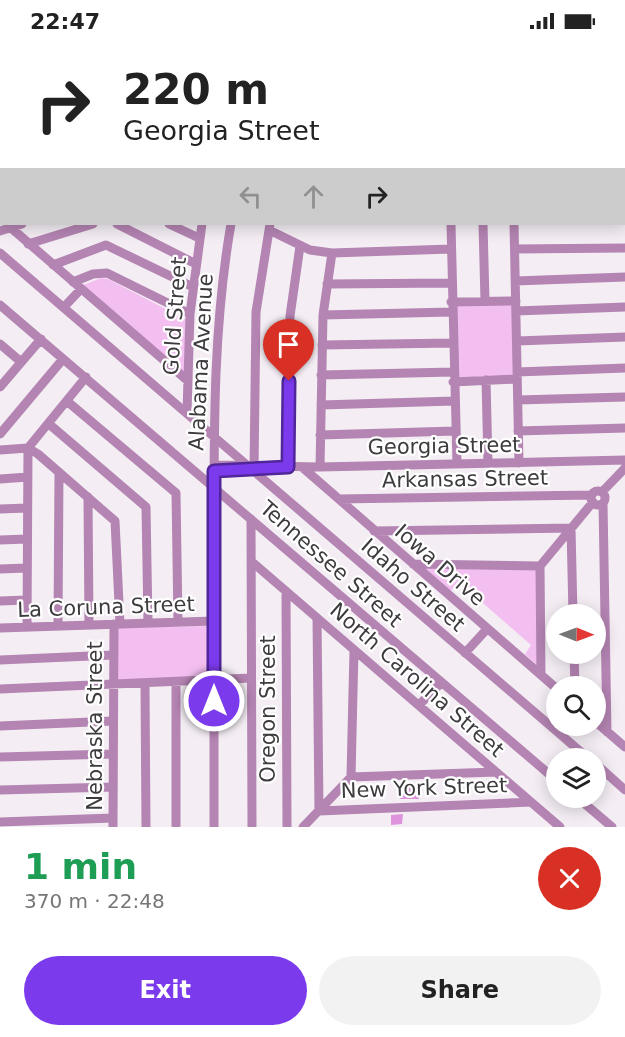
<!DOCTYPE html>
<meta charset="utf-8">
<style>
body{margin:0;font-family:"DejaVu Sans",sans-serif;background:#f2f2f2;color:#222;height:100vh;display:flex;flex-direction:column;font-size:22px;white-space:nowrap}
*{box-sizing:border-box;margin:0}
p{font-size:20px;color:#767676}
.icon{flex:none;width:33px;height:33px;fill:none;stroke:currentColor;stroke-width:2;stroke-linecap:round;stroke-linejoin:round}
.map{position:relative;height:785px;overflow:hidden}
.details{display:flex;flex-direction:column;background:#fff;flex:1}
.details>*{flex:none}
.guide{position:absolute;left:0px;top:0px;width:626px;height:183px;box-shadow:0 3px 15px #0003;background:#fff;color:#222;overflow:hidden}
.needle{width:39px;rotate:91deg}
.tools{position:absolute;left:546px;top:562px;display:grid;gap:12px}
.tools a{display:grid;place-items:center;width:60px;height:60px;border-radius:50%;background:#fff;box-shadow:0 3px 15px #0003;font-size:30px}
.pin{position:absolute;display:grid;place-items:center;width:51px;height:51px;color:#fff;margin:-62px -26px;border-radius:50% 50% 50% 0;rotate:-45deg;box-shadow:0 0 6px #0007}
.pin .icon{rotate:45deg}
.me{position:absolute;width:66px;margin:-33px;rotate:0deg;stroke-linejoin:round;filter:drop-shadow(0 0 4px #0008)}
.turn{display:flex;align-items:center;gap:21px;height:126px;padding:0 24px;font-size:27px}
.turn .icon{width:78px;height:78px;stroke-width:2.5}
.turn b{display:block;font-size:42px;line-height:51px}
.lanes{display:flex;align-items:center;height:57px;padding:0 24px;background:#0003;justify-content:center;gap:30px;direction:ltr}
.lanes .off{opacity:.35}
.round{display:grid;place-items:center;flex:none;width:63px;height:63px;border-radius:32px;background:#f2f2f2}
.overview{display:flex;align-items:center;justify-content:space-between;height:102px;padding:0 24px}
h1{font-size:36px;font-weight:800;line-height:45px;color:#1e9e55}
.action{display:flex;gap:12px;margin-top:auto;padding:12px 24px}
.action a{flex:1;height:69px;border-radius:36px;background:#7c3aed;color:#fff;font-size:24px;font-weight:800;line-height:69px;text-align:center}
.action a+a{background:#f2f2f2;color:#222}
.status{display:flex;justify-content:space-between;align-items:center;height:42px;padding:0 30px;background:#fff;direction:ltr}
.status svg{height:16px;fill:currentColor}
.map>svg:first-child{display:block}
.green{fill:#f3bff0}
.building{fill:#de94dc}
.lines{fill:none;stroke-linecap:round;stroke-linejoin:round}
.minor{stroke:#b484b2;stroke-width:9}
.route-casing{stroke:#51269a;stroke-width:15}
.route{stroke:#7c3aed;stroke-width:10}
.labels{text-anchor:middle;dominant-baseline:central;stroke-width:4.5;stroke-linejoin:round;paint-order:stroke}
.street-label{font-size:21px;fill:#3e3b3e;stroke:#fff}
</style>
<div class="status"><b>22:47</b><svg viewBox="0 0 49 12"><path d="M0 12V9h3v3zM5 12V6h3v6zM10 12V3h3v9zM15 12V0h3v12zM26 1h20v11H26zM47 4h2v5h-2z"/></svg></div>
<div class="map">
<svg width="625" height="785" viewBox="0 0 625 785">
<rect width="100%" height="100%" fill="#f4eef4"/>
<path class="green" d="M101,236L108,237L185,277V332L83,243Z
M513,261L515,334L457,336L454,263Z
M422,526L537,527L538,624L525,612L531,603L460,541L450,549Z
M209,584L210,635L116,642L117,586Z"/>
<path class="building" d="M419,745V757H400L401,746Z
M403,772L402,782L391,783V773Z"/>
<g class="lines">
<path class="minor" d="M366,0L369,2
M423,0L426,2
M263,2L264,0
M302,2V0
M328,2L329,0
M624,49H625
M0,165L2,164
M624,175H625
M117,182L196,222
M169,182L199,196
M451,182L457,422
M483,182L485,259
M514,182L519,421
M10,185L188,339
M269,188L310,208L332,211L451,207
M0,189L22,182
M28,202L93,182
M515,207L625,206
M0,211L589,717
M53,223L106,203L193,245
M515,239L625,235
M73,240L93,232L107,231L190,272
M327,242L451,241
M451,260L516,259
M0,263L556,738
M64,265L81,247
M516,269L625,265
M323,273L451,270
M517,299L625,295
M0,302L20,319
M322,303L452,301
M517,330L625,326
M321,333L453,330
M486,338L488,421
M453,340L517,337
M0,345L41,297
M518,358L625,355
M68,360L176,451L178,580
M321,363L454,359
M187,370L190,272L202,182
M49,382L146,465L148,581
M518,389L625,386
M0,392L63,317
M320,393L455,389
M28,406L38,412L115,479L120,582
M0,408L28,406
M215,423L320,425L625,418
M288,425L290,274L300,204
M302,425L556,646
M320,425L323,273L332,211
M254,428L256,270L270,182
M0,437L28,435
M591 456a7 7 0 1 1 14 0a7 7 0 1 1-14 0Z
M602,450L625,426
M88,455L89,583
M339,457L592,453
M603,461L607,690
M0,467L27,466
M251,477L252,785
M374,489L571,486L573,573
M0,498L27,497
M251,519L560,785
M413,522L540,524
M540,524L541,633
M540,524L593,460
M0,527L27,526
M286,549L287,785
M0,559L27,558
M317,576L319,769L531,760
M58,584L59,430
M27,585L28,406L86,335
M0,586L214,579
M465,611L487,587
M574,612L575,645
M0,618L113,613
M145,643L146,785
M0,647L251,636
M419,663L441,641
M596,680L625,705
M0,684L113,679
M0,715L113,712
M596,722L625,748
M351,735L496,730
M351,735L354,608
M0,748L113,745
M578,756L612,785
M0,780L113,776
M113,785L114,582
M176,785V641
M214,785C214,688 214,591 214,494C214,390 213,285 231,182
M303,785L351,735"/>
</g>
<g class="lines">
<g class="route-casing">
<path id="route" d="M214,659V429L288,425L289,339"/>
</g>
<use href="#route" class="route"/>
</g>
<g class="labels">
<g class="street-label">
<text transform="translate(175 274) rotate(-86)">Gold Street</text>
<text transform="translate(201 320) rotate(-87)">Alabama Avenue</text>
<text transform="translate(444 404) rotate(-1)">Georgia Street</text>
<text transform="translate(465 437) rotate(-1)">Arkansas Street</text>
<text transform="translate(331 522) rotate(41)">Tennessee Street</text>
<text transform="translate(440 523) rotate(41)">Iowa Drive</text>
<text transform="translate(413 543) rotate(41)">Idaho Street</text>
<text transform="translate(106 565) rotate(-2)">La Coruna Street</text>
<text transform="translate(417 638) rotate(41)">North Carolina Street</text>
<text transform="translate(268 667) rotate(-90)">Oregon Street</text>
<text transform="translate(95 684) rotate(-90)">Nebraska Street</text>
<text transform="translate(424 746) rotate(-2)">New York Street</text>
</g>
</g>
</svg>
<div class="tools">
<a><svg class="needle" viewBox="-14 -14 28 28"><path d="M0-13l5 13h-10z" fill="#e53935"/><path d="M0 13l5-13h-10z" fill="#767676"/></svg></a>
<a><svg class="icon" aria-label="search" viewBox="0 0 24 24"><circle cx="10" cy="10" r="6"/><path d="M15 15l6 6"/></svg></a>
<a><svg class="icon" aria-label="layers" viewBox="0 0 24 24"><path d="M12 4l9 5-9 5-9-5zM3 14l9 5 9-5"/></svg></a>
</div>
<div class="pin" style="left:289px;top:339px;background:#d93025"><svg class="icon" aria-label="arrive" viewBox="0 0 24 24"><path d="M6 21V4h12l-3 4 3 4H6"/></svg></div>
<svg class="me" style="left:214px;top:659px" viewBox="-20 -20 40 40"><circle r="17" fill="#7c3aed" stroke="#fff" stroke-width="3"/><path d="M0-11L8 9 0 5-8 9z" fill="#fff"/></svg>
<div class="guide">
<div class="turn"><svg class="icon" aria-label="right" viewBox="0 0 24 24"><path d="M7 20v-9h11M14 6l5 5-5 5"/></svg><div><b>220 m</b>Georgia Street</div></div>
<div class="lanes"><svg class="icon off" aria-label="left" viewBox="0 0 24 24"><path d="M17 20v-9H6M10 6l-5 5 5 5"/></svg><svg class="icon off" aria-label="ahead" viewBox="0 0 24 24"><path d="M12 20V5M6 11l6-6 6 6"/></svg><svg class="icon" aria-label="right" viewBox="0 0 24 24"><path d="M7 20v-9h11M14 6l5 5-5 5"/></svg></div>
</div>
</div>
<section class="details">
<div class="overview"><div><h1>1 min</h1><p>370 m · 22:48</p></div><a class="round" style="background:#d93025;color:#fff"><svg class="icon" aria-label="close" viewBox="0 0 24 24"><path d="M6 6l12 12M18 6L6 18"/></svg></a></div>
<div class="action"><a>Exit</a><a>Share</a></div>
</section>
